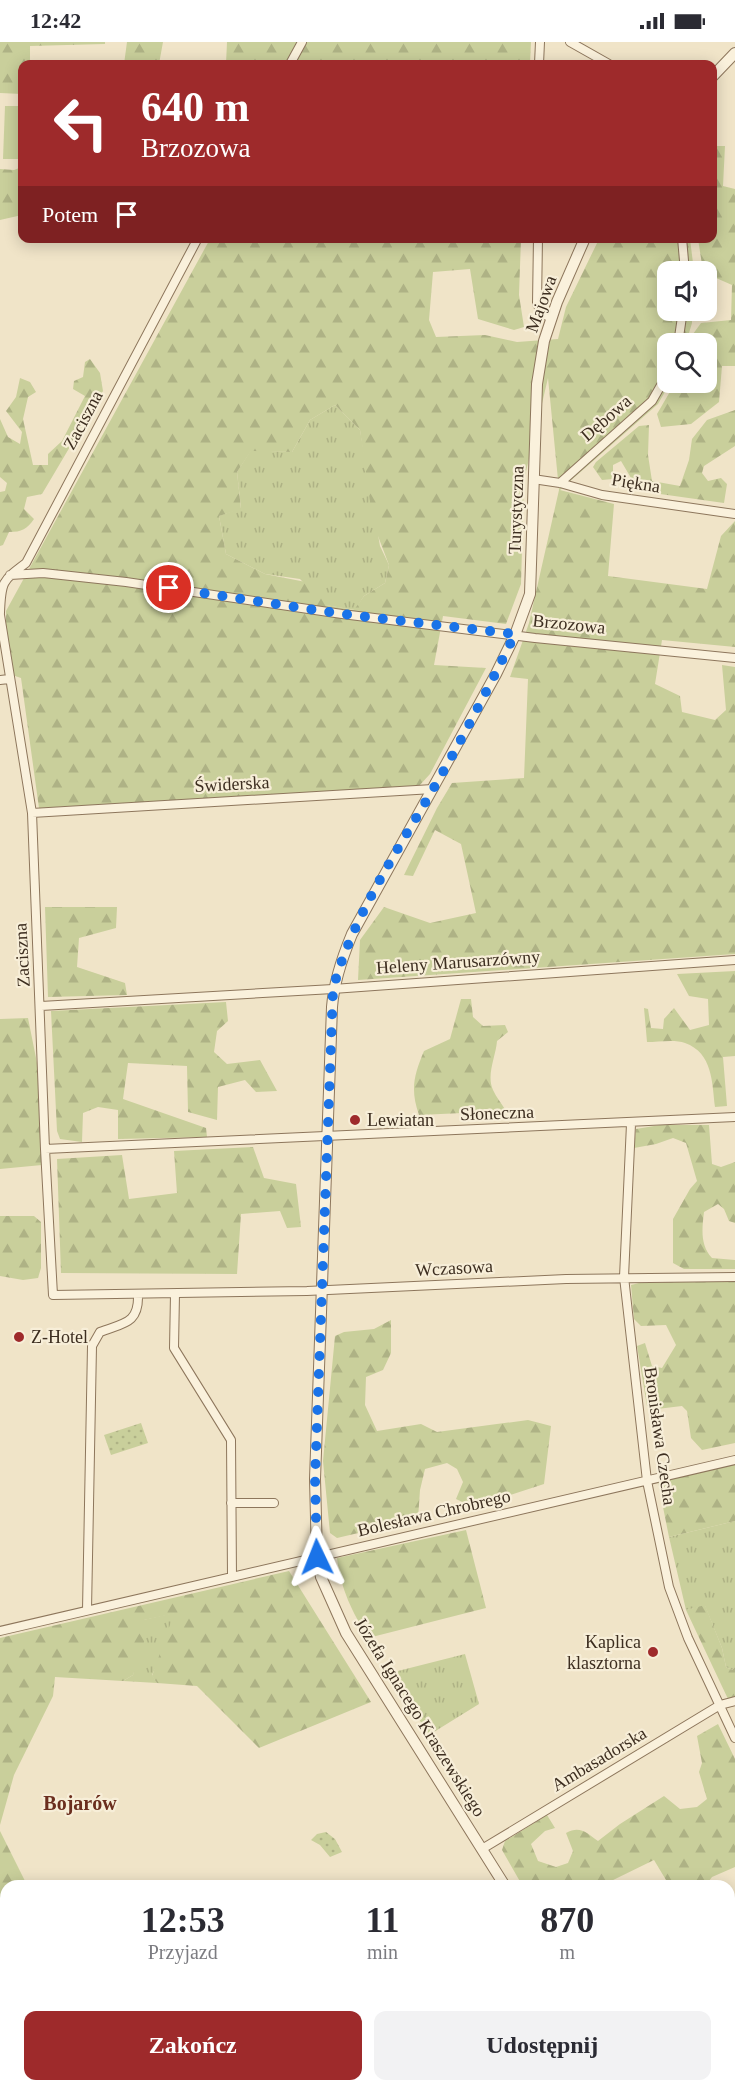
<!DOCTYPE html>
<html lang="pl">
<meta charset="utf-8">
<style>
body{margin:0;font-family:Georgia,serif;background:#f2f2f3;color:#2b2b33;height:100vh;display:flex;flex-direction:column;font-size:22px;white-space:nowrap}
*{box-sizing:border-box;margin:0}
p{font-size:20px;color:#7c7c81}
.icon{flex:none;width:33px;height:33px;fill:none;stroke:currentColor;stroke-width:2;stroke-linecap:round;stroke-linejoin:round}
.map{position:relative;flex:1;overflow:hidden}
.side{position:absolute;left:0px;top:1838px;width:735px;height:212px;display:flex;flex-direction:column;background:#fff;border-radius:18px 18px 0 0;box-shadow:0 3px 15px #0003}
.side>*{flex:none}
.top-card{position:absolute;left:18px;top:18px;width:699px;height:183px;border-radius:12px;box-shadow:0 3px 15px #0003;background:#9e2a2b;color:#fff;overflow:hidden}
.buttons{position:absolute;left:657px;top:219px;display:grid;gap:12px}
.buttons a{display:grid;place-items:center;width:60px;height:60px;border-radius:12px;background:#fff;box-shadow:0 3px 15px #0003;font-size:30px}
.pin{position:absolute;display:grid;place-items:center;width:51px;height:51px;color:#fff;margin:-26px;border:3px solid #fff;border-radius:50%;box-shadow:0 2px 6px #0007}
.me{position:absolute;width:66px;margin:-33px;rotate:358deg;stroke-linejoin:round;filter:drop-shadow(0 0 4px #0008)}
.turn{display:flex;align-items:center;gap:21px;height:126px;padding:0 24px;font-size:27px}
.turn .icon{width:78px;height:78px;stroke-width:2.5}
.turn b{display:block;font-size:42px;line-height:51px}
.then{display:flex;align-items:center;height:57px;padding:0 24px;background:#0003;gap:12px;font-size:22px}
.eta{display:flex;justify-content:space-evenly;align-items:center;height:102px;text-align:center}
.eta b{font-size:36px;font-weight:700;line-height:42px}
.primary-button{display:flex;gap:12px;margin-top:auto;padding:12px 24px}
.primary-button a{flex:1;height:69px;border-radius:12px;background:#9e2a2b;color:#fff;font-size:24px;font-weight:700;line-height:69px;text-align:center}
.primary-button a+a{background:#f2f2f3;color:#2b2b33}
.status{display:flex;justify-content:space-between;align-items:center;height:42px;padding:0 30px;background:#fff;direction:ltr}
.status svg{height:16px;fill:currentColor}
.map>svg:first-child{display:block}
.grass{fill:url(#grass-tufts)}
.forest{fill:url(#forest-firs);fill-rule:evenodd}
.park{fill:url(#park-dots)}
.pitch{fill:#c9cf9b}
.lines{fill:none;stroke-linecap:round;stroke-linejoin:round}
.minor-casing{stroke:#8d765c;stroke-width:10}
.tertiary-casing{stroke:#8d765c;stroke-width:12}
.minor{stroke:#faf1dc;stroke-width:8}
.tertiary{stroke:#faf1dc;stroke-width:10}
.route{stroke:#1a73e8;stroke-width:10;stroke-dasharray:0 18}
.poi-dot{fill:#9e2a2b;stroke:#f7eed8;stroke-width:2}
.labels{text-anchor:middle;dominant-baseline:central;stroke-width:4.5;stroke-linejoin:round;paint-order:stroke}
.street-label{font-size:18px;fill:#3d2e20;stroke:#f7eed8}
.poi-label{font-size:18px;fill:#3d2e20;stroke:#f7eed8;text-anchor:start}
.neighbourhood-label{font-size:20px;font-weight:bold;fill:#6b2e1e;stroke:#f7eed8}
</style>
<div class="status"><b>12:42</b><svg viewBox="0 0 49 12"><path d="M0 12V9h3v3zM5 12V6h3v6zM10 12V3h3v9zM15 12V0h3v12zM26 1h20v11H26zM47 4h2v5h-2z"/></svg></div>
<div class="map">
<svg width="735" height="2048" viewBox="0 0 735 2048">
<defs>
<pattern id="grass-tufts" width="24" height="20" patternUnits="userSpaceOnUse" patternTransform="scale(1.5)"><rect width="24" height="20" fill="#c9cf9b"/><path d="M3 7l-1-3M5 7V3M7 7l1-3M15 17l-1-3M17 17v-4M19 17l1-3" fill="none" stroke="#aeb285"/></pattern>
<pattern id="forest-firs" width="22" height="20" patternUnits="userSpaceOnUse" patternTransform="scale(1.5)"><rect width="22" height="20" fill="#c9cf9b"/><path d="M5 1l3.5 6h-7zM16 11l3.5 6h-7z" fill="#aeb285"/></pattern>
<pattern id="park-dots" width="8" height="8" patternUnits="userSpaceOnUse" patternTransform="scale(1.5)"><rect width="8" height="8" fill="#c9cf9b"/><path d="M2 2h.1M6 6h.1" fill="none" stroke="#aeb285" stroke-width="1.8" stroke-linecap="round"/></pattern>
</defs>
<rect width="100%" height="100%" fill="#f0e4c8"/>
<path class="grass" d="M335,363L360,388L380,504L389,523L385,541L364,554L355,568L325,563L300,537L265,532L226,512L219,474L241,466L237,430L251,408L292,410L310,378Z
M735,1479V1625L732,1628L726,1625L722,1606L705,1564L686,1568L669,1495Z
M183,1569L152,1633L157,1641L123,1639L133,1633L143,1578Z
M465,1612L479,1662L429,1693L390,1631Z"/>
<path class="forest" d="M0,0H105V2L30,4V22H22V52L0,51Z
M127,0H163L159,22H124Z
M227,0H531L530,22H226Z
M713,104H725L723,144L735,147V324H722L719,360L691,382L661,385L657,372L675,341L706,340V302L689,301L693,292L701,281L731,278L732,243L707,232L706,230L703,229L698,197L712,196Z
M22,125V173L0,178V127L14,128Z
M210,197H521L519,253L524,285L514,288L478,277L470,227L433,230L429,278L436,295L485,293L517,300L558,297L566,265L599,197H690L694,229L668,230V268L692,269V281L686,301L668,302V340L670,341L658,362L560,448L614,462L608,534L707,547L721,494L735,479V605L662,598L655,642L680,654L682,670L715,678L726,668L722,623L735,625V912L358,938L360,898L384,865L430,881L476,871L461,802L435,788L413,834L404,833L437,766L452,741L524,736L528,637L510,635L529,581L559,448L548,336L524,438L521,542L506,582L443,574L434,623L486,626L430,732L419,744L39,766L21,636L6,631V569ZM335,363L360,388L373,481L389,523L385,541L364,554L354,568L326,563L327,558L321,543L265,532L226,512L219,474L241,467L237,430L251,409L292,410L310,378Z
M90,317L100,331L103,349L42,452L27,455L24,467L34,477C27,487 22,490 9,490L3,503L0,504V450L5,449L7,441L0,435V377L8,395L20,402L22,390L6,369L16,355L20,336L30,340L36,350L28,355L23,377L33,423H48V412L62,399L85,354L73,347L74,339L83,335L85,320Z
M735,368V404L704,424L702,431L708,439L721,436L727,442L724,461L646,450L634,441L621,419L613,423V437L602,438L593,425L596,420L639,384L649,383L648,413L652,439L680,444L689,418L692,397L707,378Z
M45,865H117L116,886L79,896L77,925L125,941L127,953L48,955Z
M735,929V1014L723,1015L727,1064L715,1065C712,1041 713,1011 685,1001C675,997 658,1000 647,1000L644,966L648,967L651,986L663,987L664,977L674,966L690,988L709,983L708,957L689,954L677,932Z
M461,957H471L473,975L483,984L505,983L508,990L497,999C496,1014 486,1033 493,1048C496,1055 502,1062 506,1069L419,1073C410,1047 414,1033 424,1009L450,997Z
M226,960L228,979L217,989L214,1010L227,1022L260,1018L277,1049L256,1050L245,1038L218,1045L217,1078L188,1070L187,1024L128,1021L123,1057L206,1086L207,1095L118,1097V1068L98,1065L83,1071L82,1100L60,1097L57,1089L51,969Z
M28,976L38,1026L42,1123L0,1127V977Z
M660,1083H709L712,1122L721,1125L735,1120V1181L729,1179L724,1167L718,1162L704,1170C702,1187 700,1203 712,1216L735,1218V1227H684L673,1221V1177L690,1147L697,1139L686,1101L673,1096L656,1102L634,1106L636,1087Z
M253,1105L264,1136L296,1142L301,1185L287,1186L280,1169L241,1172L237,1232L61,1231L57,1117L122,1113L129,1157L177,1151L174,1109Z
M0,1174H34L41,1180V1226L38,1236L23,1238L0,1234Z
M735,1238V1401L702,1408L691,1396L687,1369L682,1364L657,1367L647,1364L637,1304L645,1301L652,1324L662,1326L676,1303L666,1283L641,1284L634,1277L631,1243L639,1241Z
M391,1278V1311L383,1328L366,1335L365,1363L377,1389L421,1382L437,1390L528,1378L551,1384L544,1442L473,1465L456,1457L463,1440L457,1427L447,1421L425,1427L420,1448L418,1477L337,1496L330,1491L323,1419L335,1294L344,1290L374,1287Z
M735,1422V1479L669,1495L658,1440Z
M466,1488L486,1566L368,1596C352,1569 341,1548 337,1516Z
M289,1529L371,1660L259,1706L197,1644L157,1641L152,1634L171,1580L182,1570L144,1578L149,1585L133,1633L123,1639L55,1635L53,1654L14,1733L0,1783V1596Z
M705,1563L722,1606L726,1625L732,1628L735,1625V1654L728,1657L686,1568Z
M718,1682L735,1717V1825L712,1835L706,1843H669L654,1818L607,1841L606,1843H522L502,1808L505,1799L547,1773L555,1786L545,1789L531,1802L538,1819L556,1825L568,1821L573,1809L566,1791C580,1783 587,1791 598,1799L620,1782L664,1754L680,1767L697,1765L707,1757L699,1730L702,1721L697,1694Z
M0,1789L27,1843L6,1844V2043H387L394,2048H0Z
M735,1863V1911L730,1917L735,1924V2003H729V1867Z"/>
<path class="park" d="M141,1381L148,1401L111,1413L104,1393Z
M326,1790L335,1797L342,1810L330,1815L320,1803L311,1798L317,1792Z"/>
<path class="pitch" d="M5,64H22V117H3Z"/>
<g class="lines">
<g class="minor-casing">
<path id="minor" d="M570,0L609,22
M290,22L302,0
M539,22L540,0
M538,196L537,262L544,273L552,275
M682,196L685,230
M678,302L683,268
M533,437L560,441L602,453L735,472
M560,441L652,359L668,331
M10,533L43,531L126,540L342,572L535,596L735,616
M0,571C1,540 2,539 26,521L198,196
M0,573L32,771L45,1107L53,1253L307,1249L566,1237L735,1235
M0,638L9,637
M32,771L433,747
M41,964L333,947L735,918
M631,1082L624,1235L647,1439L669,1545L688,1596L735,1696
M45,1107L735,1075
M175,1252L174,1306L231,1398L232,1535
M231,1461H274
M87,1568L92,1304L100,1290C123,1281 139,1282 138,1253
M0,1589L735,1418
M482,1807L720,1663L735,1659"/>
</g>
<g class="tertiary-casing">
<path id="tertiary" d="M712,35L735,11
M505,1844L346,1591L321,1535L317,1515L315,1437L332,965C334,939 342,916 352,892L496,632L515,593L530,552L537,342L544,299L557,260L585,196
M632,2043L635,2048"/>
</g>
<use href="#minor" class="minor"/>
<use href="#tertiary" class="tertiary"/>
</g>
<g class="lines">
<path class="route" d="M169,546L342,572L515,592C488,647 460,702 429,754C393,816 352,877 333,947L315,1437L317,1515"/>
</g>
<g class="poi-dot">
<circle cx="355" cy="1078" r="6"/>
<circle cx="19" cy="1295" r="6"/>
<circle cx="653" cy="1610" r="6"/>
</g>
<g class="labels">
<g class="street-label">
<text transform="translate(541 262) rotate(-70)">Majowa</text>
<text transform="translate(606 376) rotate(-41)">Dębowa</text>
<text transform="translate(83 378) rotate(-62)">Zaciszna</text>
<text transform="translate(636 441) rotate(9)">Piękna</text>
<text transform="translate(516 468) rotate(-88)">Turystyczna</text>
<text transform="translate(569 582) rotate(6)">Brzozowa</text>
<text transform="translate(232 742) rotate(-3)">Świderska</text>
<text transform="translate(22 913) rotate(-93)">Zaciszna</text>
<text transform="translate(458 920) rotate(-4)">Heleny Marusarzówny</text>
<text transform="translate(497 1071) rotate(-2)">Słoneczna</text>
<text transform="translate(454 1226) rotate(-3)">Wczasowa</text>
<text transform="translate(660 1394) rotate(82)">Bronisława Czecha</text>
<text transform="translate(434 1471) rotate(-13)">Bolesława Chrobrego</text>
<text transform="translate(420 1675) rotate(58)">Józefa Ignacego Kraszewskiego</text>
<text transform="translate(599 1717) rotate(-31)">Ambasadorska</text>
</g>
<g class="poi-label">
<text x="367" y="1078">Lewiatan</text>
<text x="31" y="1295">Z-Hotel</text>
<text x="641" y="1600" text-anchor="end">Kaplica<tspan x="641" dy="21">klasztorna</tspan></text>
</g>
<g class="neighbourhood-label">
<text x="80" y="1761">Bojarów</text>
</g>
</g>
</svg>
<div class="buttons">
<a><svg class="icon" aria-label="sound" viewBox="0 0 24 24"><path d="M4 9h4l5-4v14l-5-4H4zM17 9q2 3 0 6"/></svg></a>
<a><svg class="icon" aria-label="search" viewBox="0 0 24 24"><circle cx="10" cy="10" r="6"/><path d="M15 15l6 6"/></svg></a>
</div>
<div class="pin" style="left:169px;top:546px;background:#d93025"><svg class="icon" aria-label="arrive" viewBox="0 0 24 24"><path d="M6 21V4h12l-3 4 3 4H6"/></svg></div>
<svg class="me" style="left:317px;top:1515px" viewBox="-20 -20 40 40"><path d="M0-17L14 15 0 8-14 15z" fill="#1a73e8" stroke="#fff" stroke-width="4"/></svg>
<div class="top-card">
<div class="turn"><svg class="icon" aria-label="left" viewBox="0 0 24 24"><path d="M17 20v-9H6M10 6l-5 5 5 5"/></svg><div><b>640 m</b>Brzozowa</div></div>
<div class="then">Potem<svg class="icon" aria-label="arrive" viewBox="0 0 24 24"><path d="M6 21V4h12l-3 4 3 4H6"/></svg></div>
</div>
<section class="side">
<div class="eta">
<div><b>12:53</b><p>Przyjazd</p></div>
<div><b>11</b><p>min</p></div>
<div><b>870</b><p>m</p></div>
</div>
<div class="primary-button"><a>Zakończ</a><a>Udostępnij</a></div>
</section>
</div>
